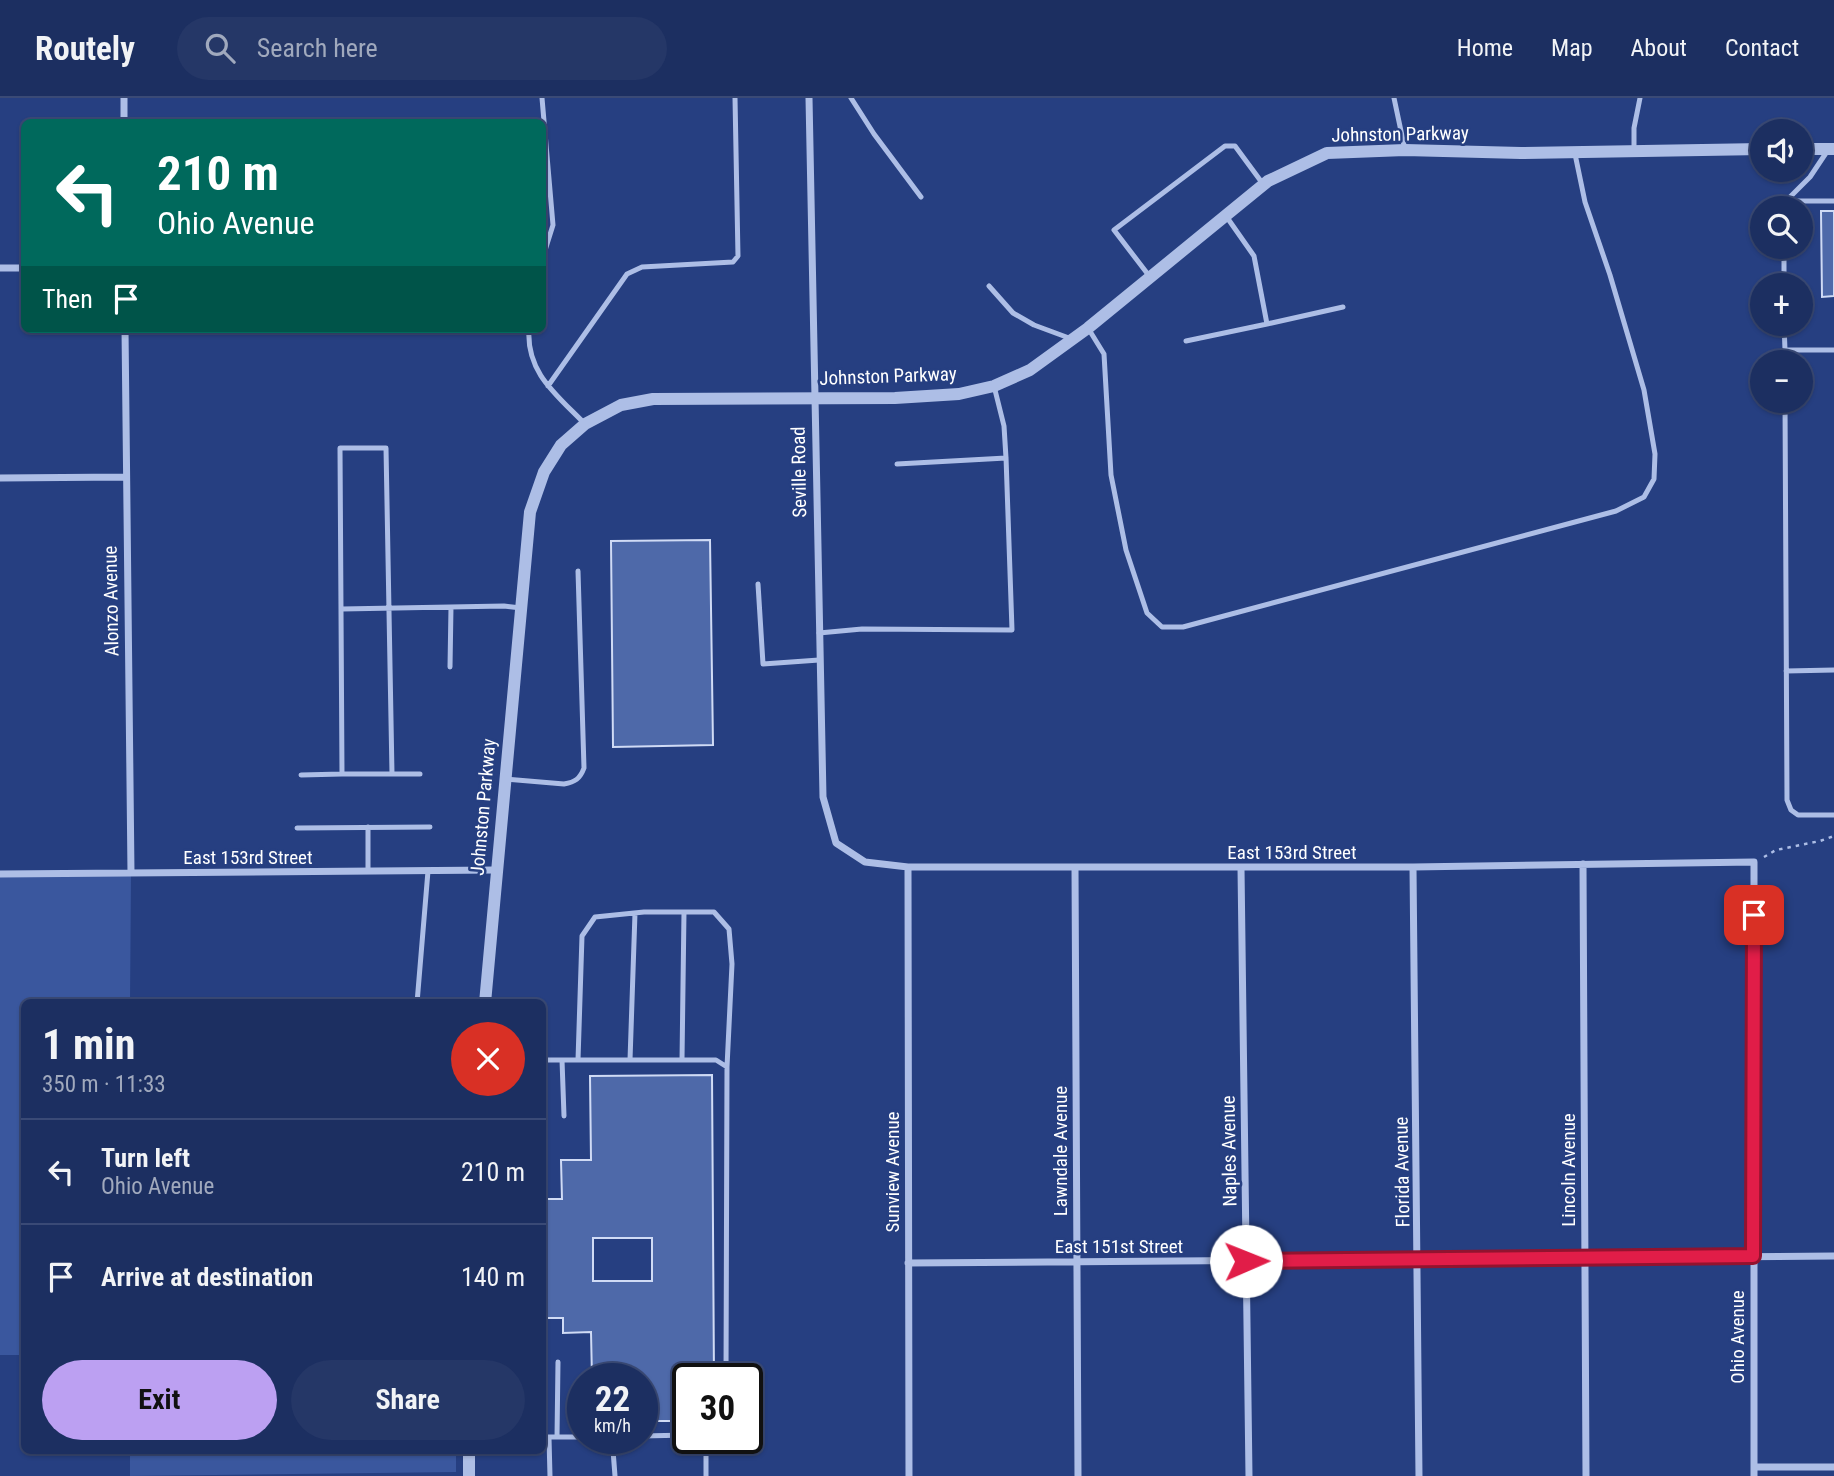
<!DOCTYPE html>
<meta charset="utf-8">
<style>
body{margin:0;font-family:"Roboto Condensed",sans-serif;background:#253767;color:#f1f3f6;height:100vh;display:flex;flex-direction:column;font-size:26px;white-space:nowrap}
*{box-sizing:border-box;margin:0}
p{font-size:23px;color:#a0a9bd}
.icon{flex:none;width:38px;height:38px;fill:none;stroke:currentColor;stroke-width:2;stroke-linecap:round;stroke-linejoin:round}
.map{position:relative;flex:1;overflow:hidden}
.panel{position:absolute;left:21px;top:901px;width:525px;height:455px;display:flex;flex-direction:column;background:#1c2f61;border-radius:10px;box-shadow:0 2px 5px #0004,0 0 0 2px #3a4a76}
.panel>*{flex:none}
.top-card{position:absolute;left:21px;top:21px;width:525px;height:214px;border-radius:10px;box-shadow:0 2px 5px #0004,0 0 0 2px #3a4a76;background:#00695c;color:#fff;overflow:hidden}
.fabs{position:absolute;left:1750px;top:21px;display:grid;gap:14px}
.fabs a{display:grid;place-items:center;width:63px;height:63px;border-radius:50%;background:#1c2f61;box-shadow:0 2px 5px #0004,0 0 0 2px #3a4a76;font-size:35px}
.speed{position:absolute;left:567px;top:1265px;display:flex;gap:14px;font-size:35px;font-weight:700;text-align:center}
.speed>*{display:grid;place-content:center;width:91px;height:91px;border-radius:50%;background:#1c2f61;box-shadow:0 2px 5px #0004,0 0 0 2px #3a4a76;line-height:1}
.speed small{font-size:18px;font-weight:400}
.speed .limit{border:4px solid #111;border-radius:10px;background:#fff;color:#111}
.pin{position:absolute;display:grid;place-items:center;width:60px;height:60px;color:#fff;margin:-30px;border-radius:14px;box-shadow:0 4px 10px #0006}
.me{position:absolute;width:77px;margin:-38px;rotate:89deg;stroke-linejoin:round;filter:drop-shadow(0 0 5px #0008)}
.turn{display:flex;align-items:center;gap:24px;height:147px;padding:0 21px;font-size:32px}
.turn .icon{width:91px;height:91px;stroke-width:2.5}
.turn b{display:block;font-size:49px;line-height:60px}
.then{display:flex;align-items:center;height:66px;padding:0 21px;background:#0003;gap:14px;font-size:26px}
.round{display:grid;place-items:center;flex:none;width:74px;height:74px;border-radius:37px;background:#253767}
.headline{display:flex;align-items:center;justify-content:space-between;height:119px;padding:0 21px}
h1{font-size:42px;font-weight:700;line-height:52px}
.button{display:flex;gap:14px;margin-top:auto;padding:14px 21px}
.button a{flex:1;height:80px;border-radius:42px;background:#bca0f2;color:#111;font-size:28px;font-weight:700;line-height:80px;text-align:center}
.button a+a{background:#253767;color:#f1f3f6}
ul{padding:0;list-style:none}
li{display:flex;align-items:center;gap:21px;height:105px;padding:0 21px;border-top:2px solid #3a4a76}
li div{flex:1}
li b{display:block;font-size:26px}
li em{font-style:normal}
header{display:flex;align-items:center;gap:42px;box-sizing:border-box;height:98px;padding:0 35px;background:#1c2f61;border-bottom:2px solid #3a4a76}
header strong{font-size:33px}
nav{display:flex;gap:38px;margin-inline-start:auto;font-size:24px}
.search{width:490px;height:63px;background:#253767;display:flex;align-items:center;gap:18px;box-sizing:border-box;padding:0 24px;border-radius:38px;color:#a0a9bd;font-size:26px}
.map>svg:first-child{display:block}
.green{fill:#3a579e}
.building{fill:#4e69a9;stroke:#d0dbf5;stroke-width:2;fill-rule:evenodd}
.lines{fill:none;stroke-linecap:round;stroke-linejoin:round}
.path{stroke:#adbee6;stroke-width:2.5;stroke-dasharray:3.5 5;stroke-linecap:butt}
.service{stroke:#adbee6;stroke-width:5}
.minor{stroke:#adbee6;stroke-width:7}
.tertiary{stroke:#adbee6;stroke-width:12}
.route-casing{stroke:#92132f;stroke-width:18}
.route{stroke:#e11d48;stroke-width:12}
.labels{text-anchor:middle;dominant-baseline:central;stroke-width:5;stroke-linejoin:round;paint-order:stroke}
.street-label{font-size:19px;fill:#fff;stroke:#263f81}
</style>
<header>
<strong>Routely</strong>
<div class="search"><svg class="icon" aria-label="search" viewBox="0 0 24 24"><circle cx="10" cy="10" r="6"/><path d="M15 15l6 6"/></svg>Search here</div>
<nav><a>Home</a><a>Map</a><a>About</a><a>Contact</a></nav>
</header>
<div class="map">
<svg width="1834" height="1378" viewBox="0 0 1834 1378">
<rect width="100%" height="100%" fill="#263f81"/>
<path class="green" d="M131,775L130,905H24V1257H0V776Z
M130,1353H456V1374L130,1378Z"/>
<path class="building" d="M1821,113H1834V198L1822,199Z
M710,442L713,647L613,649L611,443Z
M712,977L714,1281H688V1323H642V1281H592L591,1234L563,1235V1220H542V1101H562L561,1062H591L590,978ZM593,1140H652V1183H593Z"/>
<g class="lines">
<path class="path" d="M1764,759L1776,752L1820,743L1834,738"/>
<path class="service" d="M542,0L553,127L542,162
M851,0L874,36L921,99
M1394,0L1405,52
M1634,53V30L1640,0
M1788,103H1834
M1786,110V103L1810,79L1828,52
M1150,179L1114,132L1225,48H1235L1263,86
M1784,187V149
M989,188L1013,215L1034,227L1069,240
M1267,226L1343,209
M1784,226L1785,252H1834
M1088,230L1104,256L1111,377L1126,452L1147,515L1162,529H1183L1616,413L1644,399L1654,381L1655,356L1644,292L1610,177L1585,104L1575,56
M529,231C526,275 557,297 585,326
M1186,243L1267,226L1254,158L1226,118
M1785,252V264
M548,288L627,176L642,169L733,164L738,158L735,0
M1785,303L1787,702L1791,712L1798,717H1834
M897,366L1006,360L1004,328L994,288
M758,486L763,566L819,562
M342,511L504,508L521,510
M819,535L862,531L1012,532L1006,359
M450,569L451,509
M1786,573L1834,572
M392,676H342L340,350H386L392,676H420
M301,677L342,676
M505,681L564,686C575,684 580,681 584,670L578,473
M368,729V773
M297,730L430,729
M417,905L428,773
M542,962H716L727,969L726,1281
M562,962L564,1018
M578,962L582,838L595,819L644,814H714L729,831L732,866L727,969
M630,962L635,815
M682,962L684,814
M642,1338L688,1337
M542,1339H583
M557,1339L558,1264
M549,1340L550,1378
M608,1340L613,1352L615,1378
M706,1340V1378"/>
<path class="minor" d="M124,0V24
M809,0L823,699L836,745L865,764L908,769H1413L1754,764V1378
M0,170H24
M125,231L131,775
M0,380L125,379
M1583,766L1586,1378
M908,769L909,1378
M1075,769L1078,1378
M1413,769L1419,1378
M1241,770L1249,1378
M0,776L496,772
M908,1165L1834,1158
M1754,1369H1834"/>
<path class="tertiary" d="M1801,51H1834
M485,905L530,414L544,374L561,347L585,326L621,307L653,301L895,300L959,296L994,288L1030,272L1088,230L1268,83L1327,55L1405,52L1521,55L1762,51
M469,1353V1378"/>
</g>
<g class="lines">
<g class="route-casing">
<path id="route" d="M1246,1163L1753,1158L1754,817"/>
</g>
<use href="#route" class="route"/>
</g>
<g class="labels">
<g class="street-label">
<text transform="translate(1400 36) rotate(-1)">Johnston Parkway</text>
<text transform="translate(888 278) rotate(-2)">Johnston Parkway</text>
<text transform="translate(799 374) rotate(-91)">Seville Road</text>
<text transform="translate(111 503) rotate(-91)">Alonzo Avenue</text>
<text transform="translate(483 709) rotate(-85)">Johnston Parkway</text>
<text x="1292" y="754">East 153rd Street</text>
<text x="248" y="759">East 153rd Street</text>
<text transform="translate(1060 1053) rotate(-90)">Lawndale Avenue</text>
<text transform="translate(1229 1053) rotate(-91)">Naples Avenue</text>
<text transform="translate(1568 1072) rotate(-90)">Lincoln Avenue</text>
<text transform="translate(892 1074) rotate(-90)">Sunview Avenue</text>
<text transform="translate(1402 1074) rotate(-91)">Florida Avenue</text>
<text x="1119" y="1148">East 151st Street</text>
<text transform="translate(1737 1239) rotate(-90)">Ohio Avenue</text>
</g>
</g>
</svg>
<div class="fabs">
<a><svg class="icon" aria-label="sound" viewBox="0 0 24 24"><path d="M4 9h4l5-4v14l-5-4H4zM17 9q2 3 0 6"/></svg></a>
<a><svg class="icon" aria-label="search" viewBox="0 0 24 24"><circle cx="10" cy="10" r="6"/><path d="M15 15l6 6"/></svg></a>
<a>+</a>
<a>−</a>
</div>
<div class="speed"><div>22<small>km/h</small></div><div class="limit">30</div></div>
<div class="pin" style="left:1754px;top:817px;background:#d93025"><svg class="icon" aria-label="arrive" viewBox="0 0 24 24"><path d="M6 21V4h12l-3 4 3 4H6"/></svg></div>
<svg class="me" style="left:1246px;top:1163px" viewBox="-20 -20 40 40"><circle r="19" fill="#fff"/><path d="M0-13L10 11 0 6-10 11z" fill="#e11d48"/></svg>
<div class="top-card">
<div class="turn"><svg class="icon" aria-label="left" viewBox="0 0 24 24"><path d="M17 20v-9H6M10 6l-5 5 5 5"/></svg><div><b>210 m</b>Ohio Avenue</div></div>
<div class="then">Then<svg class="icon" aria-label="arrive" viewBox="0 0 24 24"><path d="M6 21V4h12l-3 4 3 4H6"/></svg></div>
</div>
<section class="panel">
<div class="headline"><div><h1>1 min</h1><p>350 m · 11:33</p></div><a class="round" style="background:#d93025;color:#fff"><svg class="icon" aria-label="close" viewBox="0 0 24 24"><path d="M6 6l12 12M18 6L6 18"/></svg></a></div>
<ul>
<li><svg class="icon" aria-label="left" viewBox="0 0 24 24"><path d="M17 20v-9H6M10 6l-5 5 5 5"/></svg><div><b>Turn left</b><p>Ohio Avenue</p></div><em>210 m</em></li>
<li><svg class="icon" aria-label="arrive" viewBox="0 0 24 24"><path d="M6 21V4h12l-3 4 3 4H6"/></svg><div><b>Arrive at destination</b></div><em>140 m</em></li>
</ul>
<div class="button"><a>Exit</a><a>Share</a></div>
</section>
</div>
